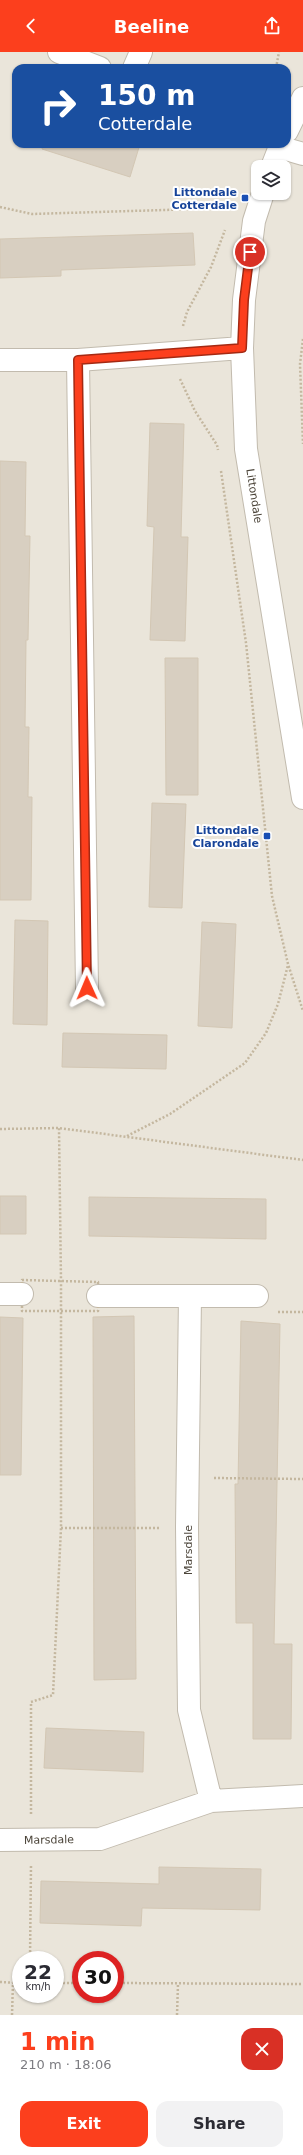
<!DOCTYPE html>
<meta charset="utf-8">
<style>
body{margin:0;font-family:"DejaVu Sans",sans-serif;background:#f2f2f3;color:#2b2b33;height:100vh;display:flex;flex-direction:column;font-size:15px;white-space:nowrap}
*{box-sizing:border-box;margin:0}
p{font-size:13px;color:#7c7c81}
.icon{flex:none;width:22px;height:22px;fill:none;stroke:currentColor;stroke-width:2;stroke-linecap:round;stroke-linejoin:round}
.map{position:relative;height:1963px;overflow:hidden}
.side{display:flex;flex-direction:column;background:#fff;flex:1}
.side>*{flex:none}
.banner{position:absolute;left:12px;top:12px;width:279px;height:84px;border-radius:12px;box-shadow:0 1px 3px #0004;background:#1a4fa0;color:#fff;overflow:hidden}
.tools{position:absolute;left:251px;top:108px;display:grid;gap:8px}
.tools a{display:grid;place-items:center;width:40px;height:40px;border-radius:8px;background:#fff;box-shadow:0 1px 3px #0004;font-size:20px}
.speed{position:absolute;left:12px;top:1899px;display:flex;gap:8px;font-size:20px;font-weight:700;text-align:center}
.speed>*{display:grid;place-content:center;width:52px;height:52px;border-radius:50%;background:#fff;box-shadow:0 1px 3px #0004;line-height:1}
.speed small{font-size:10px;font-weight:400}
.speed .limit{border:6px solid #d22;background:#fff;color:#111}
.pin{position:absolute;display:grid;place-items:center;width:34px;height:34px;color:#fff;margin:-17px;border:2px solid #fff;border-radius:50%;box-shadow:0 1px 4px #0007}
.me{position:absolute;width:44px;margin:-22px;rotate:359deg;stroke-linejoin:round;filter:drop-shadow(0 0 3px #0008)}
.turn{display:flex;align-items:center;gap:14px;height:84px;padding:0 20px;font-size:18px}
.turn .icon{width:52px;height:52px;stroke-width:2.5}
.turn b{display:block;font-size:28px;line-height:34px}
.round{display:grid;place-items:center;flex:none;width:42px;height:42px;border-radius:12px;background:#f2f2f3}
.overview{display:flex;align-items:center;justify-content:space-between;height:68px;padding:0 20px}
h1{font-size:24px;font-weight:700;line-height:30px;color:#fc3f1d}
.action{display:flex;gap:8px;margin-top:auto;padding:8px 20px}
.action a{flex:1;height:46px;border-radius:12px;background:#fc3f1d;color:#fff;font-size:16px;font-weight:700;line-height:46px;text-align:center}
.action a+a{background:#f2f2f3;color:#2b2b33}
header{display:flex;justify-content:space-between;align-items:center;height:52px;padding:0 20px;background:#fc3f1d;color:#fff;font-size:18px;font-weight:700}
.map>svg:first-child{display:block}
.residential{fill:#eae5da;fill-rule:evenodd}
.building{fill:#d8cfc1;stroke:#d3c7b4}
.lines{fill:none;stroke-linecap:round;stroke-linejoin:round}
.minor-casing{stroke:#c2bbae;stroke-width:24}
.path{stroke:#c4b79f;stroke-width:2.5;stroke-dasharray:2 2;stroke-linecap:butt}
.minor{stroke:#fff;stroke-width:22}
.route-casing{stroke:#a42913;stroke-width:10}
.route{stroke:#fc3f1d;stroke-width:7}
.transit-dot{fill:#1a4fb4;stroke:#fff;stroke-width:1.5}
.labels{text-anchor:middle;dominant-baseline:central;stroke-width:4;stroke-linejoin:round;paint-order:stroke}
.transit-label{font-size:11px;font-weight:bold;fill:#164399;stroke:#fff;text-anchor:end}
.street-label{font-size:11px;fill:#4b4439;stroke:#fff}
</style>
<header><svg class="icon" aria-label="back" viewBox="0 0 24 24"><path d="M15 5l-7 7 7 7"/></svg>Beeline<svg class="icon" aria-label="share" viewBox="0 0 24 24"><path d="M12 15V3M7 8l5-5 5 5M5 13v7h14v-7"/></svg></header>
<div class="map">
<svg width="303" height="1963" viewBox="0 0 303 1963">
<rect width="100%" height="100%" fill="#f6f3ec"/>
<path class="residential" d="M0,0H303V1963H0ZM16,16H287V92H16ZM258,115H284V141H258ZM21,1908H55V1942H21ZM81,1908H115V1942H81Z"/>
<path class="building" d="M43,92H140L130,125L42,97Z
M193,181L195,213L61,218V224L0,226V187Z
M150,371L184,372L181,485H188L185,589L150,588L154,475L147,474Z
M0,409L26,410L25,484H30L28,588H26L25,675H29L28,745H32L31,848H0Z
M165,606H198V743H166Z
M152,751L186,752L182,856L149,855Z
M15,868L48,869L47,973L13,972Z
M202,870L236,872L232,976L198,974Z
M63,981L167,983L166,1017L62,1015Z
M0,1144H26V1182H0Z
M89,1145L266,1147V1187L89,1184Z
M134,1264L136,1627L94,1628L93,1265Z
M0,1265L23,1266L21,1423H0Z
M241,1269L280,1272L274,1592H292L291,1687H253V1571H236L235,1432H238Z
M46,1676L144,1680L143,1720L44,1716Z
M159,1815L261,1817L260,1858L142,1856L141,1874L40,1871L41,1829L159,1832Z"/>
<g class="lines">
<g class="minor-casing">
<path id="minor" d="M59,0L100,16
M134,16L141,0
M287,79L303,46
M279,95L303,102
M272,115L281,92
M263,141L254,169L244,248L242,296L246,397L303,746
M0,308H78L242,296
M78,308L87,936
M0,1242H22
M98,1244H257
M190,1244L187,1475L189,1658L211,1749
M0,1788L100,1787L211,1749L303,1744"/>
</g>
<path class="path" d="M276,16L279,0
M0,155L32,162L230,156
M183,274L187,260L211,215L225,178
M303,287L300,312L303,392
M180,327L195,359L217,393L218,398
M221,419L246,591L272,844L288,912L303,959
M0,1077L59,1076L303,1108
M127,1084L170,1062L245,1011L266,981L278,952L288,913
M22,1228L98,1230V1259H22Z
M278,1260H303
M214,1426L303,1427
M61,1476H161
M31,1762V1650L53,1643L61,1476V1229L59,1076
M30,1908L31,1813
M0,1930L21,1931
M55,1931H81
M115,1931L303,1932
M12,1963L13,1930
M177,1963L178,1932"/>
<use href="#minor" class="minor"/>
</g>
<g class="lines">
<g class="route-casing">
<path id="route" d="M87,936L78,308L242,296L244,248L250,200"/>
</g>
<use href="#route" class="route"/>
</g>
<g class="transit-dot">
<rect x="241" y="142" width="8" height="8" rx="2"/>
<rect x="263" y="780" width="8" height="8" rx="2"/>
</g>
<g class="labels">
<g class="transit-label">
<text x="237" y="140">Littondale<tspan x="237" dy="13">Cotterdale</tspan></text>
<text x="259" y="778">Littondale<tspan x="259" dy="13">Clarondale</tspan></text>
</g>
<g class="street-label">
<text transform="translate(254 444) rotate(81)">Littondale</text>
<text transform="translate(188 1498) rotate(-90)">Marsdale</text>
<text transform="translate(49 1788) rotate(-1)">Marsdale</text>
</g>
</g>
</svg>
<div class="tools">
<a><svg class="icon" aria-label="layers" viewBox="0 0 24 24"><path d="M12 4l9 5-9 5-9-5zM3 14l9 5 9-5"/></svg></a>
</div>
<div class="speed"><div>22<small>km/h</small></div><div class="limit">30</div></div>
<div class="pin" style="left:250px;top:200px;background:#d93025"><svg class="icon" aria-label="arrive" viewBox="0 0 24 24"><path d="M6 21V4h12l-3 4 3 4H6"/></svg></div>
<svg class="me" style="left:87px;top:936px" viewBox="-20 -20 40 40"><path d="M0-17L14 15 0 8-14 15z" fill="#fc3f1d" stroke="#fff" stroke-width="4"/></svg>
<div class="banner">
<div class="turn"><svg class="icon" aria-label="right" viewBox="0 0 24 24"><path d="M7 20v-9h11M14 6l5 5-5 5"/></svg><div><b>150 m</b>Cotterdale</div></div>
</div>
</div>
<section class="side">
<div class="overview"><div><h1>1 min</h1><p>210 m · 18:06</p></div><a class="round" style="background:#d93025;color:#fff"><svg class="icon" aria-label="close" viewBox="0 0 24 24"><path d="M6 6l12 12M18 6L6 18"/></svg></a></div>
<div class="action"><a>Exit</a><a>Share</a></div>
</section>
